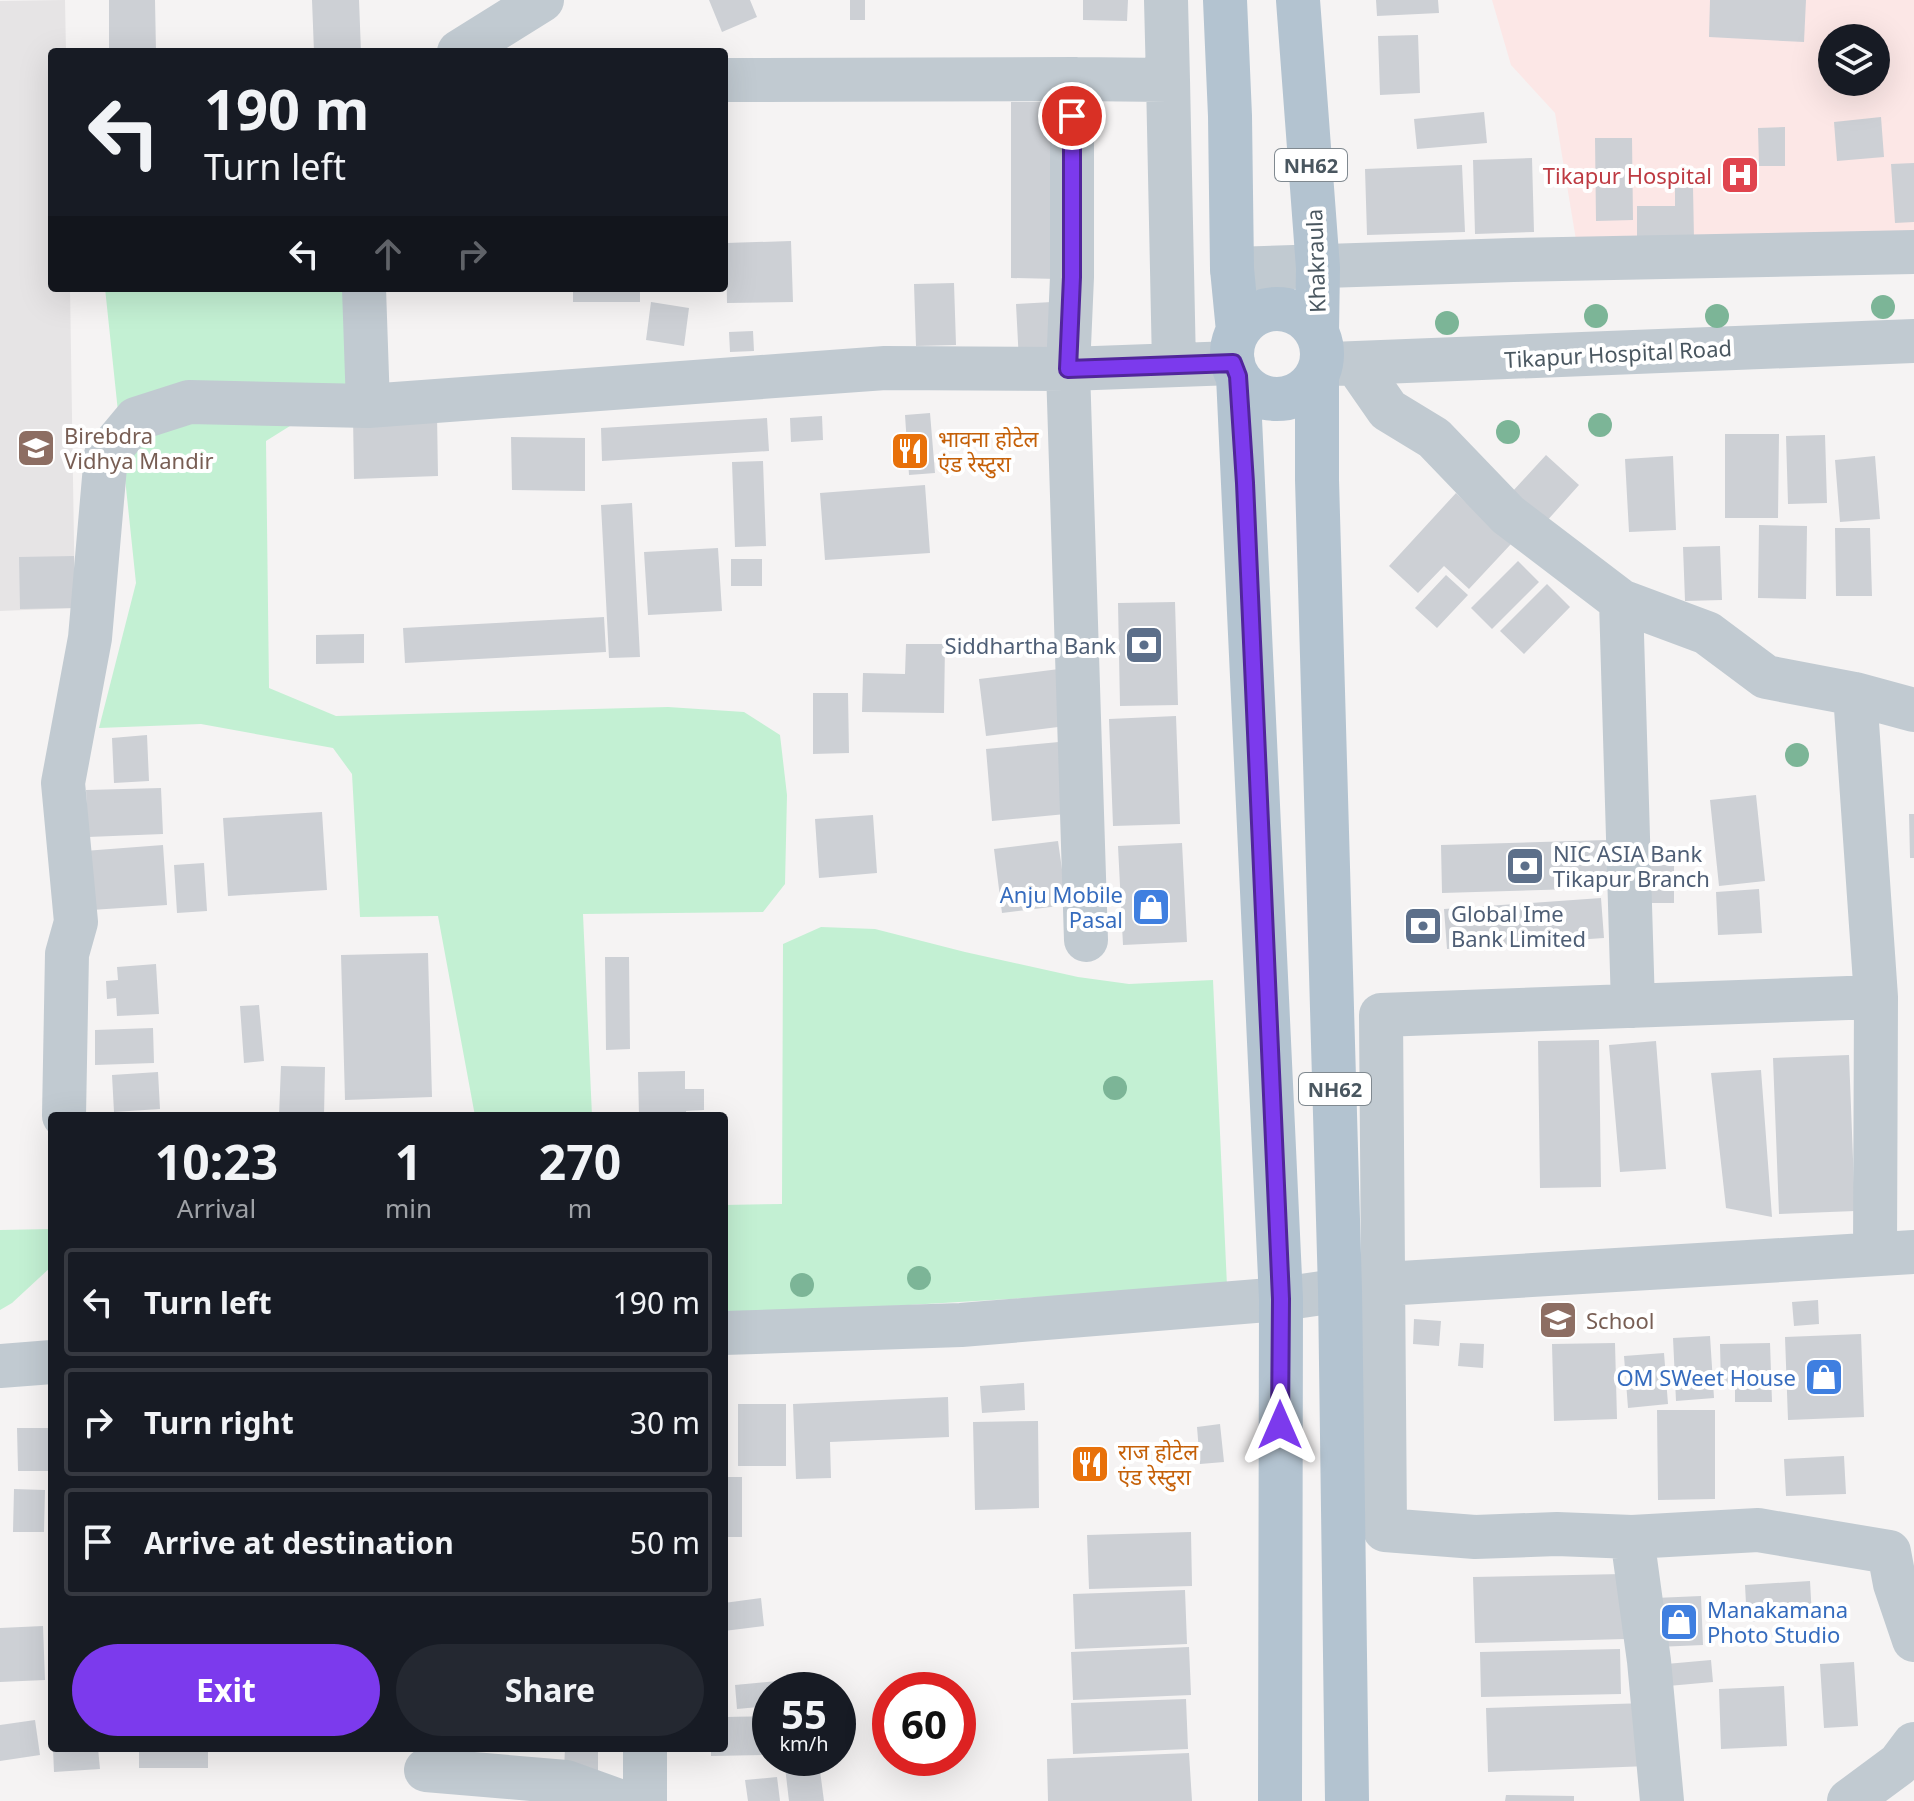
<!DOCTYPE html>
<meta charset="utf-8">
<style>
body{margin:0;font-family:"Noto Sans","Noto Sans Devanagari",sans-serif;background:#242831;color:#f1f3f6;height:100vh;display:flex;flex-direction:column;font-size:30px;white-space:nowrap}
*{box-sizing:border-box;margin:0}
p{font-size:26px;color:#9ea1a6}
.icon{flex:none;width:44px;height:44px;fill:none;stroke:currentColor;stroke-width:2;stroke-linecap:round;stroke-linejoin:round}
.map{position:relative;flex:1;overflow:hidden}
.side{position:absolute;left:48px;top:1112px;width:680px;height:640px;display:flex;flex-direction:column;background:#171b24;border-radius:8px;box-shadow:0 8px 32px #0002}
.side>*{flex:none}
.hud{position:absolute;left:48px;top:48px;width:680px;height:244px;border-radius:8px;box-shadow:0 8px 32px #0002;background:#171b24;color:#f1f3f6;overflow:hidden}
.fabs{position:absolute;left:1818px;top:24px;display:grid;gap:16px}
.fabs a{display:grid;place-items:center;width:72px;height:72px;border-radius:50%;background:#171b24;box-shadow:0 8px 32px #0002;font-size:40px}
.speed{position:absolute;left:752px;top:1672px;display:flex;gap:16px;font-size:40px;font-weight:700;text-align:center}
.speed>*{display:grid;place-content:center;width:104px;height:104px;border-radius:50%;background:#171b24;box-shadow:0 8px 32px #0002;line-height:1}
.speed small{font-size:20px;font-weight:400}
.speed .limit{border:12px solid #d22;background:#fff;color:#111}
.pin{position:absolute;display:grid;place-items:center;width:68px;height:68px;color:#fff;margin:-34px;border:4px solid #fff;border-radius:50%;box-shadow:0 2px 8px #0007}
.me{position:absolute;width:88px;margin:-44px;rotate:0deg;stroke-linejoin:round;filter:drop-shadow(0 0 6px #0008)}
.turn{display:flex;align-items:center;gap:28px;height:168px;padding:0 24px;font-size:36px}
.turn .icon{width:104px;height:104px;stroke-width:2.5}
.turn b{display:block;font-size:56px;line-height:68px}
.lanes{display:flex;align-items:center;height:76px;padding:0 24px;background:#0003;justify-content:center;gap:40px;direction:ltr}
.lanes .off{opacity:.35}
.eta{display:flex;justify-content:space-evenly;align-items:center;height:136px;text-align:center}
.eta b{font-size:48px;font-weight:700;line-height:56px}
.cta{display:flex;gap:16px;margin-top:auto;padding:16px 24px}
.cta a{flex:1;height:92px;border-radius:48px;background:#7c3aed;color:#fff;font-size:32px;font-weight:700;line-height:92px;text-align:center}
.cta a+a{background:#242831;color:#f1f3f6}
ul{padding:0;list-style:none}
li{display:flex;align-items:center;gap:24px;height:108px;margin:0 16px 12px;padding:0 8px;border:4px solid #363941;border-radius:8px}
li div{flex:1}
li b{display:block;font-size:30px}
li em{font-style:normal}
.map>svg:first-child{display:block}
.education{fill:#e6e4e5}
.medical{fill:#fce7e6;fill-rule:evenodd}
.green{fill:#c3f0d3}
.building{fill:#cdd0d5}
.lines{fill:none;stroke-linecap:round;stroke-linejoin:round}
.minor{stroke:#c1cad1;stroke-width:44}
.major{stroke:#b3c3d0;stroke-width:44}
.tree{fill:#7cb597}
.route-casing{stroke:#51269a;stroke-width:20}
.route{stroke:#7c3aed;stroke-width:14}
.labels{text-anchor:middle;dominant-baseline:central;stroke-width:8;stroke-linejoin:round;paint-order:stroke}
.shield{fill:#fff;stroke:#808990;stroke-width:2}
.shield-label{font-size:20px;font-weight:bold;fill:#4a5760}
.health-label{font-size:22px;fill:#be3a42;stroke:#fff;text-anchor:end}
.street-label{font-size:22px;fill:#4a5760;stroke:#fff}
.education-label{font-size:22px;fill:#785e54;stroke:#fff;text-anchor:start}
.food-label{font-size:22px;fill:#c56008;stroke:#fff;text-anchor:start}
.service-label{font-size:22px;fill:#4e5e75;stroke:#fff;text-anchor:start}
.shop-label{font-size:22px;fill:#366cbe;stroke:#fff;text-anchor:end}
</style>
<div class="map">
<svg width="1914" height="1801" viewBox="0 0 1914 1801">
<rect width="100%" height="100%" fill="#f5f3f3"/>
<path class="education" d="M65,0L66,52H52V288H70L75,608L0,611V1Z"/>
<path class="medical" d="M1492,0H1914V238L1578,252L1555,113L1511,65ZM1832,38H1876V82H1832Z"/>
<path class="green" d="M105,288H344L349,389L266,441L269,688L336,716L668,707L744,712L780,735L787,795L785,884L763,912L583,914L592,1116H475L438,916L360,917L352,774L333,748L201,724L99,728L136,583Z
M821,927L875,929L965,952L1078,977L1129,984L1213,980L1227,1286L724,1316V1205L782,1204L783,944Z
M52,1229V1266L12,1303L0,1310V1230Z"/>
<path class="building" d="M109,0H155L156,52H109Z
M312,0H359L361,52H314Z
M709,0H750L757,17L722,32Z
M850,0H865V20H850Z
M1083,0H1128L1127,21L1083,20Z
M1376,0H1438L1439,13L1377,16Z
M1710,0H1806L1804,42L1709,37Z
M1418,35L1420,93L1380,95L1378,36Z
M1011,102H1058V279L1011,278Z
M1484,112L1487,143L1417,149L1414,119Z
M1881,117L1884,157L1837,161L1834,122Z
M1785,127V166H1759L1758,128Z
M1595,138H1632L1633,220L1596,221Z
M1532,158L1534,232L1475,234L1473,160Z
M1914,163V222L1895,223L1891,164Z
M1462,165L1465,232L1367,235L1365,169Z
M1693,187L1694,239H1637V206H1675V188Z
M791,241L793,302L727,303L726,243Z
M954,283L956,345L916,346L914,284Z
M573,288H640V302H573Z
M651,302L689,308L684,346L646,340Z
M1052,302L1055,360L1019,362L1016,304Z
M753,331L754,351L730,352L729,332Z
M930,413L935,473L909,475L905,415Z
M437,414L438,476L354,479L353,416Z
M822,416L823,440L791,442L790,418Z
M767,418L769,451L602,461L601,428Z
M1725,434H1779L1778,518H1725Z
M1825,435L1827,503L1788,504L1786,436Z
M511,437L585,438V491L512,490Z
M1546,455L1579,485L1545,523L1512,492Z
M1673,456L1676,530L1629,532L1625,459Z
M1875,456L1880,519L1840,522L1835,460Z
M763,461L766,546L735,547L732,462Z
M925,485L930,553L825,560L820,493Z
M1456,493L1511,544L1469,589L1444,566L1418,593L1389,566Z
M632,503L640,657L609,658L601,505Z
M1759,525L1807,526L1806,599L1758,598Z
M1835,528H1870L1872,596H1836Z
M1720,546L1722,600L1685,601L1683,547Z
M718,548L722,611L648,615L644,552Z
M74,556L75,608L20,609L19,557Z
M731,559H762V586H731Z
M1518,561L1539,582L1492,629L1471,608Z
M1446,575L1468,595L1437,628L1415,608Z
M1547,584L1570,607L1524,654L1500,631Z
M1175,602L1178,705L1120,706L1118,603Z
M604,617L606,652L405,663L403,628Z
M364,634V663L316,664V635Z
M906,644H945L944,713L862,712L863,673L905,674Z
M1059,669L1066,726L986,736L979,679Z
M813,693H848L849,753L813,754Z
M1176,716L1180,824L1113,826L1109,719Z
M147,735L149,781L114,783L112,738Z
M1059,742L1066,814L992,821L986,749Z
M161,788L163,834L88,837L86,790Z
M1756,795L1765,881L1719,886L1710,800Z
M322,812L327,890L228,896L223,818Z
M1909,814H1914V858H1910Z
M873,815L877,873L819,878L815,819Z
M1607,840L1609,888L1442,893L1441,845Z
M1058,841L1067,905L1002,913L994,849Z
M1182,843L1187,942L1123,945L1118,846Z
M163,845L167,905L76,911L71,852Z
M204,863L207,911L177,913L174,865Z
M1635,865H1674V903H1635Z
M1759,889L1762,933L1718,935L1716,892Z
M1601,898L1604,938L1447,949L1444,909Z
M428,953L432,1097L345,1100L341,955Z
M605,957H629L630,1049L606,1050Z
M156,964L159,1014L117,1016L116,998L107,999L106,981L118,980L117,967Z
M259,1005L264,1061L244,1063L240,1006Z
M153,1028L154,1063L95,1065V1030Z
M1599,1040L1601,1187L1540,1188L1538,1041Z
M1656,1041L1666,1169L1620,1172L1609,1045Z
M1849,1055L1855,1211L1779,1214L1773,1058Z
M281,1066L325,1067L324,1116H279Z
M1761,1070L1772,1217L1726,1208L1711,1073Z
M685,1071V1089H704V1110L686,1111V1116H639L638,1072Z
M158,1072L160,1109L114,1112L112,1075Z
M1818,1300L1819,1324L1794,1326L1792,1302Z
M1414,1319L1441,1321L1439,1346L1413,1344Z
M1861,1334L1864,1417L1788,1420L1785,1337Z
M1710,1336L1714,1398L1676,1401L1673,1338Z
M1460,1343L1484,1344L1483,1368L1458,1366Z
M1615,1343L1617,1419L1554,1421L1552,1344Z
M1770,1343L1772,1402H1735V1384L1721,1385L1720,1344Z
M1664,1353L1668,1404L1628,1408L1624,1356Z
M1024,1383L1025,1410L982,1413L980,1386Z
M948,1397L949,1437L830,1442L831,1478L796,1479L793,1404Z
M738,1404H786V1466H738Z
M1657,1410H1715V1499L1658,1500Z
M1038,1421L1039,1508L975,1510L973,1422Z
M1220,1424L1224,1462L1200,1464L1197,1427Z
M17,1428H51L52,1471H18Z
M1844,1456L1846,1494L1786,1496L1784,1459Z
M724,1477H742V1537H724Z
M14,1489L45,1490L44,1532H13Z
M1191,1532L1192,1586L1089,1589L1087,1535Z
M1623,1574L1625,1639L1475,1643L1473,1577Z
M1810,1581L1812,1617L1747,1622L1745,1585Z
M1185,1590L1187,1644L1075,1649L1073,1594Z
M1701,1596L1703,1645L1657,1647L1655,1598Z
M761,1598L764,1626L724,1631V1603Z
M43,1626L45,1680L0,1682V1628Z
M1189,1647L1191,1695L1073,1700L1071,1652Z
M1620,1649L1621,1694L1481,1697L1480,1652Z
M1711,1660L1713,1682L1668,1686L1666,1664Z
M1854,1662L1858,1726L1824,1728L1820,1664Z
M798,1679L799,1690H770V1706L737,1709L735,1685Z
M1784,1686L1787,1746L1721,1749L1719,1689Z
M1186,1699L1188,1749L1073,1754L1071,1703Z
M1647,1703L1649,1766L1488,1772L1486,1708Z
M770,1716V1755L711,1756V1748H724V1717Z
M35,1720L40,1755L0,1761V1725Z
M53,1748H98L100,1769L54,1772Z
M139,1748H208V1768H139Z
M565,1748H598V1770H564Z
M1189,1753L1192,1801H1048L1047,1759Z
M819,1763L824,1801H789L785,1767Z
M777,1777L780,1801H748L745,1780Z
M1506,1795L1574,1796V1801H1505Z"/>
<g class="lines">
<path class="minor" d="M1166,0L1168,80
M459,52L542,0
M1075,79L1168,80L1174,365
M1232,269L1513,260L1914,252
M364,288L368,406
M1331,364L1914,341
M1356,364L1388,410L1434,438L1508,515L1621,601L1707,633L1766,677L1855,694L1914,710
M1621,601L1633,1006
M1855,694L1876,997L1875,1253
M1086,940L1068,369L1233,363
M1876,997L1381,1015L1385,1530L1475,1537L1557,1534L1632,1537L1758,1530L1889,1552L1895,1584L1914,1640
M64,1116L67,954L76,922L63,783L90,638L106,455L136,419L189,402L368,406L885,368L1068,369L1072,277V116L1075,79L724,80
M724,1333L961,1325L1281,1299L1384,1284L1914,1252
M0,1366L52,1362
M1632,1537L1649,1661L1662,1801
M426,1770L566,1782L619,1801
M645,1801V1748
M1849,1801L1899,1764L1914,1744"/>
<path class="major" d="M1225,0L1230,116L1232,269L1238,331
M1298,0L1318,268L1317,331
M1232 354a45 45 0 1 1 90 0a45 45 0 1 1-90 0Z
M1238,376L1281,1299L1280,1801
M1317,376V480L1340,1290L1347,1801"/>
</g>
<g class="tree">
<circle cx="1883" cy="307" r="12"/>
<circle cx="1596" cy="316" r="12"/>
<circle cx="1717" cy="316" r="12"/>
<circle cx="1447" cy="323" r="12"/>
<circle cx="1600" cy="425" r="12"/>
<circle cx="1508" cy="432" r="12"/>
<circle cx="1797" cy="755" r="12"/>
<circle cx="1115" cy="1088" r="12"/>
<circle cx="919" cy="1278" r="12"/>
<circle cx="802" cy="1285" r="12"/>
</g>
<g class="lines">
<g class="route-casing">
<path id="route" d="M1072,116V277L1068,369L1233,363L1238,376L1245,483L1281,1299L1280,1425"/>
</g>
<use href="#route" class="route"/>
</g>
<defs>
<g id="hospital-square" transform="scale(2)"><rect x="-9" y="-9" width="18" height="18" rx="4" fill="#e0444e" stroke="#fff"/><path d="M-5-5h3v3.5h4V-5h3V5h-3V1.5h-4V5h-3Z" fill="#fff"/></g>
<g id="school-square" transform="scale(2)"><rect x="-9" y="-9" width="18" height="18" rx="4" fill="#8d6e63" stroke="#fff"/><path d="M0-5L7-2L0 1L-7-2ZM-4 1L0 2.5L4 1V4Q0 6-4 4Z" fill="#fff"/></g>
<g id="restaurant-square" transform="scale(2)"><rect x="-9" y="-9" width="18" height="18" rx="4" fill="#e8710a" stroke="#fff"/><path d="M-5-6h1v4h1v-4h1v4h1v-4h1v5L-1.5 .5V6h-2V.5L-5-1ZM5-6V6H3V1.5H1.5Q1.5-4 5-6Z" fill="#fff"/></g>
<g id="bank-square" transform="scale(2)"><rect x="-9" y="-9" width="18" height="18" rx="4" fill="#5c6f8a" stroke="#fff"/><path d="M-6-4H6V4H-6ZM0-2.3a2.3 2.3 0 1 0 0 4.6a2.3 2.3 0 1 0 0-4.6Z" fill="#fff"/></g>
<g id="shop-square" transform="scale(2)"><rect x="-9" y="-9" width="18" height="18" rx="4" fill="#3f7fe0" stroke="#fff"/><path d="M-5-2.5h2.3a2.7 3.5 0 0 1 5.4 0H5L5.5 6h-11ZM-1.5-2.5h3a1.5 2.3 0 0 0-3 0Z" fill="#fff"/></g>
</defs>
<g fill-rule="evenodd">
<use href="#hospital-square" x="1740" y="175"/>
<use href="#school-square" x="36" y="448"/>
<use href="#restaurant-square" x="910" y="451"/>
<use href="#bank-square" x="1144" y="645"/>
<use href="#bank-square" x="1525" y="866"/>
<use href="#shop-square" x="1151" y="907"/>
<use href="#bank-square" x="1423" y="926"/>
<use href="#school-square" x="1558" y="1320"/>
<use href="#shop-square" x="1824" y="1377"/>
<use href="#restaurant-square" x="1090" y="1464"/>
<use href="#shop-square" x="1679" y="1622"/>
</g>
<g class="labels">
<g class="shield">
<rect x="1275" y="149" width="72" height="32" rx="6"/>
<rect x="1299" y="1073" width="72" height="32" rx="6"/>
</g>
<g class="shield-label">
<text x="1311" y="165">NH62</text>
<text x="1335" y="1089">NH62</text>
</g>
<g class="health-label">
<text x="1712" y="175">Tikapur Hospital</text>
</g>
<g class="street-label">
<text transform="translate(1315 261) rotate(-92)">Khakraula</text>
<text transform="translate(1618 353) rotate(-3)">Tikapur Hospital Road</text>
</g>
<g class="education-label">
<text x="64" y="435">Birebdra<tspan x="64" dy="25">Vidhya Mandir</tspan></text>
<text x="1586" y="1320">School</text>
</g>
<g class="food-label">
<text x="938" y="438">भावना होटेल<tspan x="938" dy="25">एंड रेस्टुरा</tspan></text>
<text x="1118" y="1451">राज होटेल<tspan x="1118" dy="25">एंड रेस्टुरा</tspan></text>
</g>
<g class="service-label">
<text x="1116" y="645" text-anchor="end">Siddhartha Bank</text>
<text x="1553" y="853">NIC ASIA Bank<tspan x="1553" dy="25">Tikapur Branch</tspan></text>
<text x="1451" y="913">Global Ime<tspan x="1451" dy="25">Bank Limited</tspan></text>
</g>
<g class="shop-label">
<text x="1123" y="894">Anju Mobile<tspan x="1123" dy="25">Pasal</tspan></text>
<text x="1796" y="1377">OM SWeet House</text>
<text x="1707" y="1609" text-anchor="start">Manakamana<tspan x="1707" dy="25">Photo Studio</tspan></text>
</g>
</g>
</svg>
<div class="fabs">
<a><svg class="icon" aria-label="layers" viewBox="0 0 24 24"><path d="M12 4l9 5-9 5-9-5zM3 14l9 5 9-5"/></svg></a>
</div>
<div class="speed"><div>55<small>km/h</small></div><div class="limit">60</div></div>
<div class="pin" style="left:1072px;top:116px;background:#d93025"><svg class="icon" aria-label="arrive" viewBox="0 0 24 24"><path d="M6 21V4h12l-3 4 3 4H6"/></svg></div>
<svg class="me" style="left:1280px;top:1425px" viewBox="-20 -20 40 40"><path d="M0-17L14 15 0 8-14 15z" fill="#7c3aed" stroke="#fff" stroke-width="4"/></svg>
<div class="hud">
<div class="turn"><svg class="icon" aria-label="left" viewBox="0 0 24 24"><path d="M17 20v-9H6M10 6l-5 5 5 5"/></svg><div><b>190 m</b>Turn left</div></div>
<div class="lanes"><svg class="icon" aria-label="left" viewBox="0 0 24 24"><path d="M17 20v-9H6M10 6l-5 5 5 5"/></svg><svg class="icon off" aria-label="ahead" viewBox="0 0 24 24"><path d="M12 20V5M6 11l6-6 6 6"/></svg><svg class="icon off" aria-label="right" viewBox="0 0 24 24"><path d="M7 20v-9h11M14 6l5 5-5 5"/></svg></div>
</div>
<section class="side">
<div class="eta">
<div><b>10:23</b><p>Arrival</p></div>
<div><b>1</b><p>min</p></div>
<div><b>270</b><p>m</p></div>
</div>
<ul>
<li><svg class="icon" aria-label="left" viewBox="0 0 24 24"><path d="M17 20v-9H6M10 6l-5 5 5 5"/></svg><div><b>Turn left</b></div><em>190 m</em></li>
<li><svg class="icon" aria-label="right" viewBox="0 0 24 24"><path d="M7 20v-9h11M14 6l5 5-5 5"/></svg><div><b>Turn right</b></div><em>30 m</em></li>
<li><svg class="icon" aria-label="arrive" viewBox="0 0 24 24"><path d="M6 21V4h12l-3 4 3 4H6"/></svg><div><b>Arrive at destination</b></div><em>50 m</em></li>
</ul>
<div class="cta"><a>Exit</a><a>Share</a></div>
</section>
</div>
